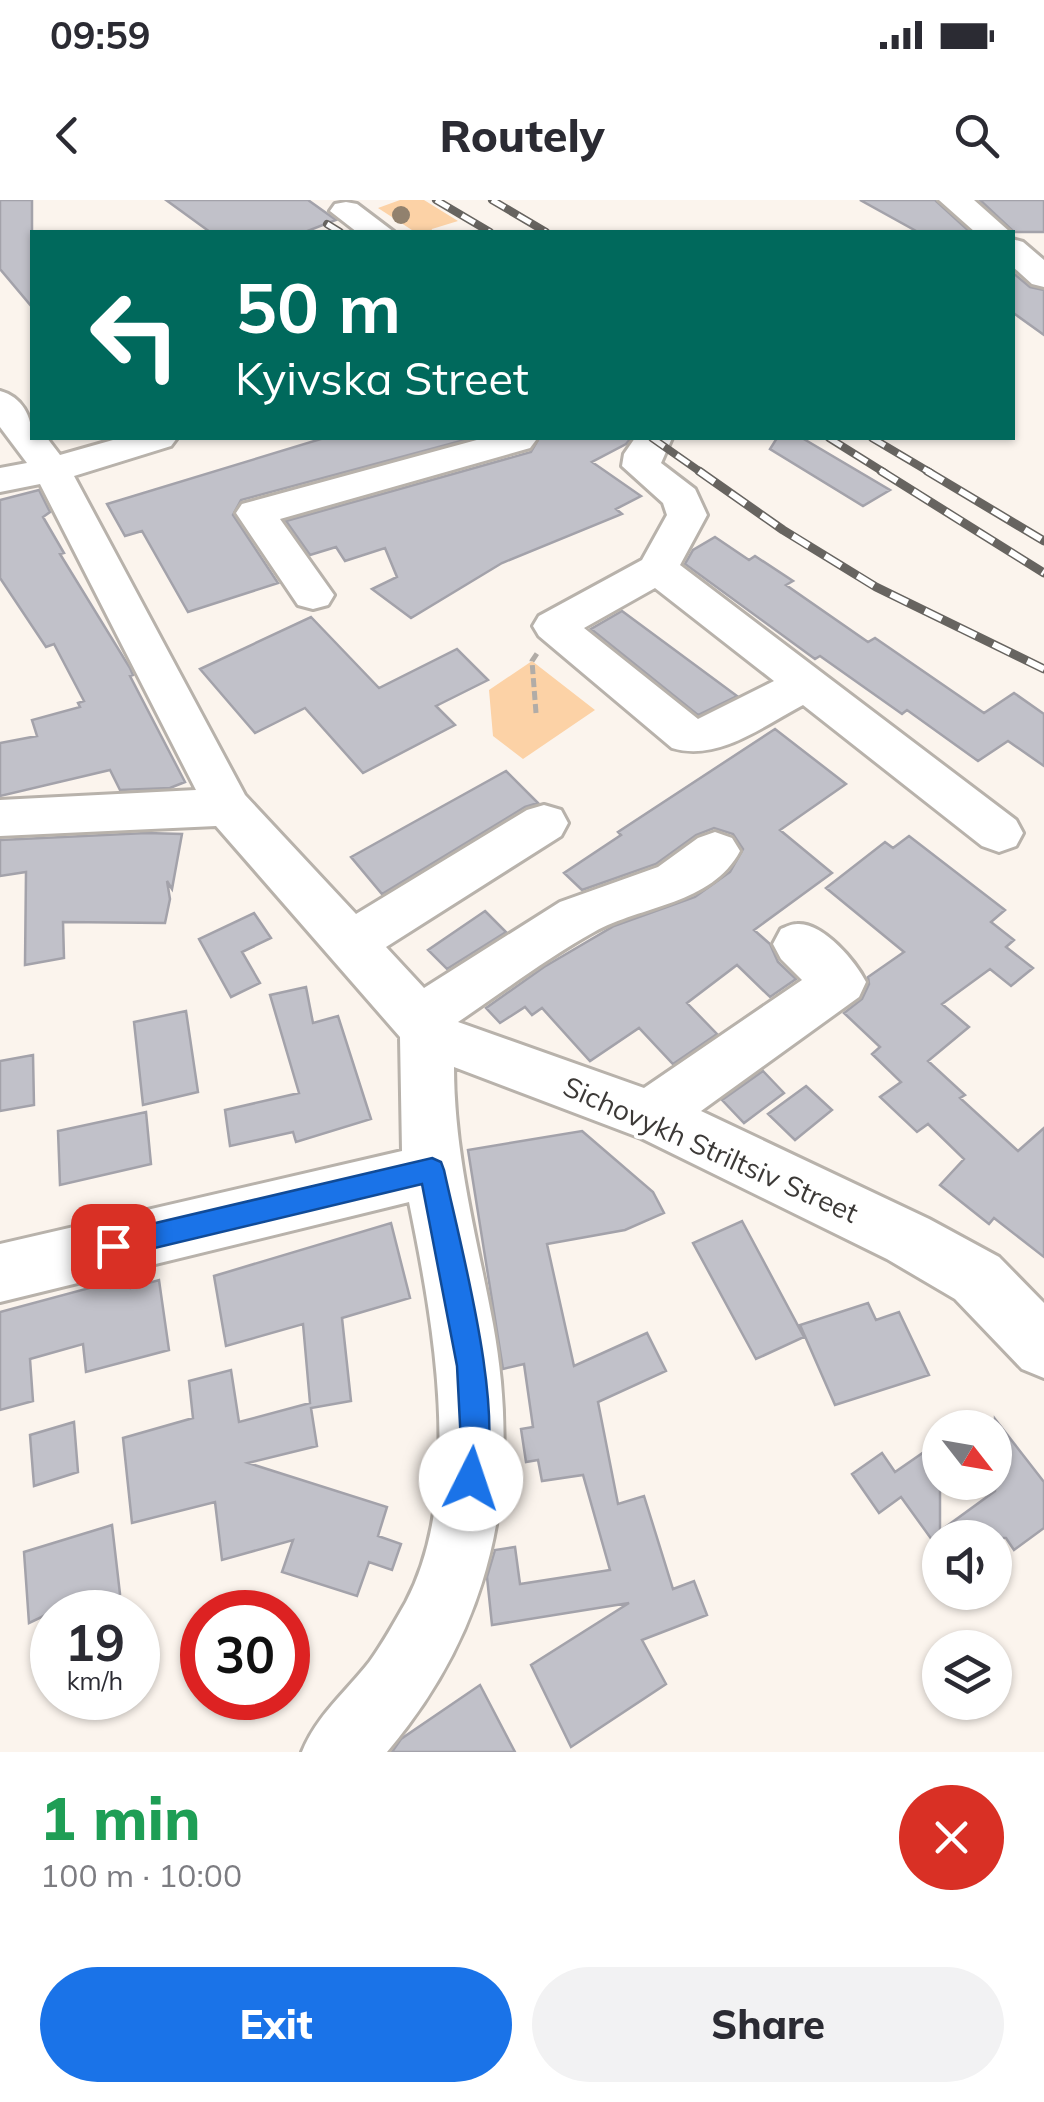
<!DOCTYPE html>
<meta charset="utf-8">
<style>
body{margin:0;font-family:Mulish,sans-serif;background:#f2f2f3;color:#2b2b33;height:100vh;display:flex;flex-direction:column;font-size:38px;white-space:nowrap}
*{box-sizing:border-box;margin:0}
p{font-size:32px;color:#7c7c81}
.icon{flex:none;width:55px;height:55px;fill:none;stroke:currentColor;stroke-width:2;stroke-linecap:round;stroke-linejoin:round}
.map{position:relative;height:1552px;overflow:hidden}
.panel{display:flex;flex-direction:column;background:#fff;flex:1}
.panel>*{flex:none}
.top-card{position:absolute;left:30px;top:30px;width:985px;height:210px;border-radius:0px;box-shadow:0 2px 8px #0004;background:#00695c;color:#fff;overflow:hidden}
.needle{width:65px;rotate:121deg}
.fabs{position:absolute;left:922px;top:1210px;display:grid;gap:20px}
.fabs a{display:grid;place-items:center;width:90px;height:90px;border-radius:50%;background:#fff;box-shadow:0 2px 8px #0004;font-size:50px}
.speed{position:absolute;left:30px;top:1390px;display:flex;gap:20px;font-size:50px;font-weight:700;text-align:center}
.speed>*{display:grid;place-content:center;width:130px;height:130px;border-radius:50%;background:#fff;box-shadow:0 2px 8px #0004;line-height:1}
.speed small{font-size:25px;font-weight:400}
.speed .limit{border:15px solid #d22;background:#fff;color:#111}
.pin{position:absolute;display:grid;place-items:center;width:85px;height:85px;color:#fff;margin:-42px;border-radius:20px;box-shadow:0 5px 15px #0006}
.me{position:absolute;width:110px;margin:-55px;rotate:4deg;stroke-linejoin:round;filter:drop-shadow(0 0 8px #0008)}
.turn{display:flex;align-items:center;gap:35px;height:210px;padding:0 40px;font-size:45px}
.turn .icon{width:130px;height:130px;stroke-width:2.5}
.turn b{display:block;font-size:70px;line-height:85px}
.round{display:grid;place-items:center;flex:none;width:105px;height:105px;border-radius:52px;background:#f2f2f3}
.overview{display:flex;align-items:center;justify-content:space-between;height:170px;padding:0 40px}
h1{font-size:60px;font-weight:800;line-height:75px;color:#1e9e55}
.primary-button{display:flex;gap:20px;margin-top:auto;padding:20px 40px}
.primary-button a{flex:1;height:115px;border-radius:60px;background:#1a73e8;color:#fff;font-size:40px;font-weight:800;line-height:115px;text-align:center}
.primary-button a+a{background:#f2f2f3;color:#2b2b33}
.status{display:flex;justify-content:space-between;align-items:center;height:70px;padding:0 50px;background:#fff;direction:ltr}
.status svg{height:28px;fill:currentColor}
header{display:flex;justify-content:space-between;align-items:center;height:130px;padding:0 40px;background:#fff;font-size:45px;font-weight:800}
.map>svg:first-child{display:block}
.green{fill:#fcd2a6}
.building{fill:#c1c1c9;stroke:#a3a2aa;stroke-width:2.5}
.lines{fill:none;stroke-linecap:round;stroke-linejoin:round}
.minor-casing{stroke:#b8b2ab;stroke-width:6}
.path{stroke:#b1aca7;stroke-width:5;stroke-dasharray:9 4;stroke-linecap:butt}
.minor{fill:#fff;fill-rule:evenodd}
.rail-far1-casing{stroke:#676460;stroke-width:8}
.rail-casing{stroke:#676460;stroke-width:9}
.rail-far1{stroke:#fff;stroke-width:5;stroke-dasharray:15;stroke-linecap:butt}
.rail{stroke:#fff;stroke-width:6;stroke-dasharray:19;stroke-linecap:butt}
.tree{fill:#91816e}
.route{fill:#1a73e8;stroke:#114b97;stroke-width:2.5}
.labels{text-anchor:middle;dominant-baseline:central;stroke-width:8;stroke-linejoin:round;paint-order:stroke}
.street-label{font-size:28px;fill:#3c3937;stroke:#fff}
</style>
<div class="status"><b>09:59</b><svg viewBox="0 0 49 12"><path d="M0 12V9h3v3zM5 12V6h3v6zM10 12V3h3v9zM15 12V0h3v12zM26 1h20v11H26zM47 4h2v5h-2z"/></svg></div>
<header><svg class="icon" aria-label="back" viewBox="0 0 24 24"><path d="M15 5l-7 7 7 7"/></svg>Routely<svg class="icon" aria-label="search" viewBox="0 0 24 24"><circle cx="10" cy="10" r="6"/><path d="M15 15l6 6"/></svg></header>
<div class="map">
<svg width="1044" height="1552" viewBox="0 0 1044 1552">
<rect width="100%" height="100%" fill="#fbf4ed"/>
<path class="green" d="M400,0H424L458,21L432,29L431,32H415L378,8Z
M532,461L595,510L523,559L493,536L489,490Z"/>
<path class="building" d="M0,0H32V107L0,69Z
M166,0H308L336,20L305,32H210Z
M860,0H935L970,32H918Z
M980,0H1044V32H1014Z
M1012,72L1030,87L1044,90V135L1012,112Z
M324,238H472L241,300L233,315L278,383L188,412L142,331L125,336L107,304Z
M539,238H631L626,244L592,262L641,296L616,309L622,314L502,363L411,418L372,389L397,377L385,348L345,361L336,347L310,355L286,321L531,252Z
M777,238H802L890,290L863,306L770,249Z
M39,290L50,312L43,317L64,353L60,354L130,468L133,475L130,476L185,582L170,588L120,590L110,570L0,596V543L37,536L32,520L80,507L78,503L84,501L54,444L46,447L0,378V300Z
M715,337L749,360L755,356L793,381L786,385L868,442L875,438L984,513L1014,493L1044,514V566L1008,541L978,561L907,510L902,514L820,456L815,459L685,364L693,350Z
M622,411L737,496L698,515L591,429Z
M311,417L379,488L457,449L488,480L436,506L455,525L363,573L305,508L255,533L200,469Z
M775,529L846,584L780,630L832,673L754,730L770,744L778,762L796,779L770,797L737,765L687,803L717,834L673,864L639,828L590,861L542,808L532,815L525,807L500,823L486,808L544,767L614,726L695,697L730,672L743,649L733,634L714,628L696,635L656,664L582,690L564,673L621,635L618,632Z
M506,571L538,603L525,607L382,694L351,657Z
M146,633L182,634L172,689L167,681L170,699L165,723L63,722L64,758L25,765L26,672L0,676V640Z
M909,636L1005,710L991,722L1014,740L1006,747L1033,768L1011,786L990,769L942,804L969,827L928,861L965,895L960,898L1018,951L1044,928V1057L994,1018L989,1024L940,985L964,959L928,924L917,932L880,897L901,882L872,854L880,847L844,813L862,799L869,784L868,777L904,752L826,688L885,642L893,648Z
M485,711L506,732L447,769L428,750Z
M254,713L271,738L242,752L260,783L231,797L199,739Z
M306,787L313,823L338,816L371,919L296,942L293,932L230,946L225,910L299,893L270,795Z
M186,811L198,892L143,905L134,822Z
M33,855L34,905L0,911V861Z
M763,871L784,893L744,923L722,900Z
M806,886L832,910L795,940L768,914Z
M146,912L151,964L60,985L58,931Z
M582,931L653,992L664,1013L625,1030L547,1044L574,1166L647,1133L666,1171L598,1202L618,1304L644,1296L673,1389L694,1381L707,1415L642,1440L666,1484L571,1547L531,1465L629,1403L492,1425L487,1377L495,1350L515,1347L520,1384L610,1370L583,1275L542,1281L538,1260L526,1262L521,1229L533,1227L524,1164L503,1169L468,950Z
M742,1021L804,1137L756,1159L693,1043Z
M391,1023L410,1098L342,1118L351,1201L311,1208L317,1246L248,1263L387,1307L378,1336L401,1344L392,1370L369,1362L357,1396L282,1372L293,1340L222,1360L215,1302L132,1323L123,1238L193,1218L189,1181L231,1170L239,1222L310,1203L303,1124L226,1146L214,1076Z
M130,1077L131,1088L159,1080L169,1150L86,1172L83,1144L30,1159L33,1201L0,1210V1112Z
M868,1103L876,1120L899,1112L929,1175L835,1205L800,1125Z
M995,1219L1044,1282V1328L1014,1350L1006,1338H940V1351L901,1297L879,1313L852,1274L882,1253L895,1272L940,1241V1331L995,1291Z
M74,1222L78,1272L34,1286L30,1235Z
M112,1325L120,1394L86,1405L87,1412H52L29,1423L24,1352Z
M480,1485L515,1552H392L401,1539Z"/>
<g class="lines">
<g class="minor-casing">
<path id="minor" d="M939,0H974L1010,32H975Z
M346,2L357,4L394,32H357L330,11L335,4Z
M1012,39L1023,42L1044,60V87L1032,84L1012,66Z
M0,191C22,197 32,216 32,238H47L60,255L120,238H177L171,246L74,276L245,595L356,714L527,610L544,605L561,610L568,623L561,636L386,747L424,788L560,702L658,667L698,638L715,632L732,638L740,651C711,705 642,705 594,732C547,758 503,792 458,822L644,888L802,780L781,759L773,744L781,729C786,727 791,724 797,724C823,722 856,762 866,782L859,797L701,911L929,1019L999,1057L1044,1103V1178L1022,1169L955,1099L887,1059L641,938L454,867C454,955 477,1038 493,1124C522,1284 493,1427 387,1552H302C317,1515 346,1492 370,1461C383,1443 395,1421 406,1402C465,1290 433,1120 409,1002L0,1102V1044L402,951L400,837L216,626L0,636V600L196,590L40,284L0,292V268L27,263L0,227Z
M484,238L536,240L530,248L280,319L334,395L328,405L313,409L298,405L236,313L242,304Z
M635,238H672L661,263L695,289L707,315L680,365L1016,620L1023,633L1016,646L999,652L982,646L803,505C763,526 718,562 672,548L539,436L533,426L539,416L642,360L667,315L663,303L622,266L624,254ZM655,388L774,481L698,519L584,428Z"/>
</g>
<path class="path" d="M536,513L532,461L538,452"/>
<use href="#minor" class="minor"/>
<g class="rail-far1-casing">
<path id="rail-far1" d="M436,0L490,32
M492,0L546,32
M327,24L340,32
M652,238L702,273
M829,238L885,273
M872,238L931,273"/>
</g>
<g class="rail-casing">
<path id="rail" d="M699,271L783,330L876,387L1044,469
M881,271L1044,373
M927,271L1044,341"/>
</g>
<use href="#rail-far1" class="rail-far1"/>
<use href="#rail" class="rail"/>
</g>
<circle class="tree" cx="401" cy="15" r="9"/>
<path class="route" d="M432,958L441,962L444,970C460,1044 509,1222 481,1289L471,1294L461,1289L456,1279L461,1244L457,1166L422,984L113,1058L104,1054L100,1046L104,1037L113,1033Z"/>
<g class="labels">
<g class="street-label">
<text transform="translate(711 949) rotate(24)">Sichovykh Striltsiv Street</text>
</g>
</g>
</svg>
<div class="fabs">
<a><svg class="needle" viewBox="-14 -14 28 28"><path d="M0-13l5 13h-10z" fill="#e53935"/><path d="M0 13l5-13h-10z" fill="#7c7c81"/></svg></a>
<a><svg class="icon" aria-label="sound" viewBox="0 0 24 24"><path d="M4 9h4l5-4v14l-5-4H4zM17 9q2 3 0 6"/></svg></a>
<a><svg class="icon" aria-label="layers" viewBox="0 0 24 24"><path d="M12 4l9 5-9 5-9-5zM3 14l9 5 9-5"/></svg></a>
</div>
<div class="speed"><div>19<small>km/h</small></div><div class="limit">30</div></div>
<div class="pin" style="left:113px;top:1046px;background:#d93025"><svg class="icon" aria-label="arrive" viewBox="0 0 24 24"><path d="M6 21V4h12l-3 4 3 4H6"/></svg></div>
<svg class="me" style="left:471px;top:1279px" viewBox="-20 -20 40 40"><circle r="19" fill="#fff"/><path d="M0-13L10 11 0 6-10 11z" fill="#1a73e8"/></svg>
<div class="top-card">
<div class="turn"><svg class="icon" aria-label="left" viewBox="0 0 24 24"><path d="M17 20v-9H6M10 6l-5 5 5 5"/></svg><div><b>50 m</b>Kyivska Street</div></div>
</div>
</div>
<section class="panel">
<div class="overview"><div><h1>1 min</h1><p>100 m · 10:00</p></div><a class="round" style="background:#d93025;color:#fff"><svg class="icon" aria-label="close" viewBox="0 0 24 24"><path d="M6 6l12 12M18 6L6 18"/></svg></a></div>
<div class="primary-button"><a>Exit</a><a>Share</a></div>
</section>
